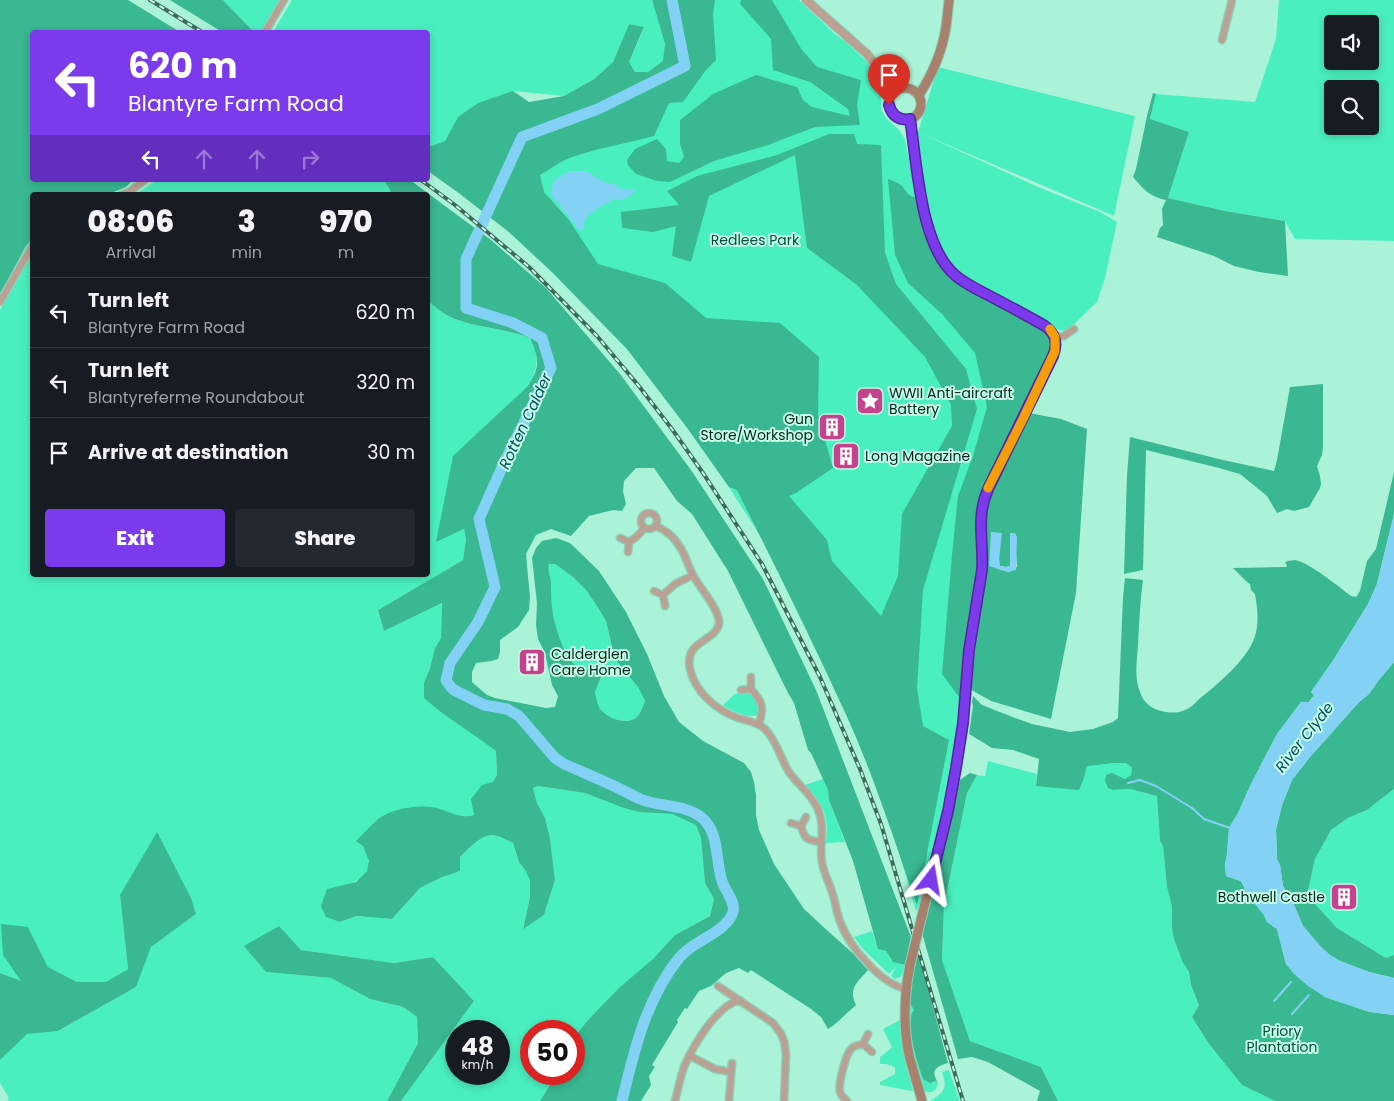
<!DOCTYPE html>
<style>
body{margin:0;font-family:Poppins,sans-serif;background:#242831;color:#f1f3f6;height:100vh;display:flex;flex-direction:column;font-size:19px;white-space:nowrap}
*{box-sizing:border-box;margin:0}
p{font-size:16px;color:#9ea1a6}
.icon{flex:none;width:28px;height:28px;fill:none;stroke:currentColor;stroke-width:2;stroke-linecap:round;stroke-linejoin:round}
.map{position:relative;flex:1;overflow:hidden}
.drawer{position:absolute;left:30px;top:192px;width:400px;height:385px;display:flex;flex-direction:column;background:#171b24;border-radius:5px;box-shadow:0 2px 8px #0003}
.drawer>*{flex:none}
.guide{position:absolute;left:30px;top:30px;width:400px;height:152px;border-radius:5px;box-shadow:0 2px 8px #0003;background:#7c3aed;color:#fff;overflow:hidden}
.fabs{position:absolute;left:1324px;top:15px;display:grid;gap:10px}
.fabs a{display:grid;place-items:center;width:55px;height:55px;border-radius:5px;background:#171b24;box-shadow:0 2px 8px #0003;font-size:25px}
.speed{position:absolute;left:445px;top:1020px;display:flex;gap:10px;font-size:25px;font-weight:700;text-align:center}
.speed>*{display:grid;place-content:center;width:65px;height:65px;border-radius:50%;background:#171b24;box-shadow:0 2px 8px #0003;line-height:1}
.speed small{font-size:12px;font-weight:400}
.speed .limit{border:8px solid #d22;background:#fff;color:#111}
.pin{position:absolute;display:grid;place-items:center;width:42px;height:42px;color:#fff;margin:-51px -21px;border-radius:50% 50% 50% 0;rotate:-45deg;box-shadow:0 0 5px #0007}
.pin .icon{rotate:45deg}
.me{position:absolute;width:55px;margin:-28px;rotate:14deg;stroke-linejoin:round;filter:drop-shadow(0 0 4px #0008)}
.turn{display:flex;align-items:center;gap:18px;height:105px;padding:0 15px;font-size:22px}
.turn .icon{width:65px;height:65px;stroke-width:2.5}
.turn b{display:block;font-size:35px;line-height:42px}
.lanes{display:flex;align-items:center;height:48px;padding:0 15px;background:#0003;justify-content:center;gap:25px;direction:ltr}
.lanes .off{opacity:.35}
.eta{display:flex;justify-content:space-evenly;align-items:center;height:85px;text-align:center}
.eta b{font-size:30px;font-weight:800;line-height:35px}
.button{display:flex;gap:10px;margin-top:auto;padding:10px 15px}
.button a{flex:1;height:58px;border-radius:5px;background:#7c3aed;color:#fff;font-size:20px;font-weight:800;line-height:58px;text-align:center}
.button a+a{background:#242831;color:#f1f3f6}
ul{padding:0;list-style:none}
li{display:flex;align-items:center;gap:15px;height:70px;padding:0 15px;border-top:1px solid #363941}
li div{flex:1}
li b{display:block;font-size:19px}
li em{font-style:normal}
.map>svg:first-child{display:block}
.green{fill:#4aefbf;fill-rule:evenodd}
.forest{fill:#39b892;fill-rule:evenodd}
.water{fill:#83d1f5}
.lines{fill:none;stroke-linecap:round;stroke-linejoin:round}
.stream{stroke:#83d1f5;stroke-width:2}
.river{stroke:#83d1f5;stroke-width:11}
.minor-casing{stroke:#8eceb6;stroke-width:9}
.tertiary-casing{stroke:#8eceb6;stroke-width:10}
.secondary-casing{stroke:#8eceb6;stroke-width:11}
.minor{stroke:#bba193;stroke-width:6}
.tertiary{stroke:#bba193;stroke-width:8}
.secondary{stroke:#a7816e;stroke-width:9}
.rail-casing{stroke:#3e6a5b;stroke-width:4}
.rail{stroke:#c4fde7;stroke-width:2;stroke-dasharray:5.5;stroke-linecap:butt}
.secondary-bridge-casing{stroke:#8eceb6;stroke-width:11;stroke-linecap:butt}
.secondary-bridge{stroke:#a7816e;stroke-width:9}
.route-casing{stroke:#51269a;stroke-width:12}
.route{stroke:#7c3aed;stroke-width:9}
.slow{stroke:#f59e0b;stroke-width:9}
.labels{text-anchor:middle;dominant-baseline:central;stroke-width:4;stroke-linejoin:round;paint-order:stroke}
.park-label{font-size:14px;fill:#064f3c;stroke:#c4fde7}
.poi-label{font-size:14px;fill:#08261d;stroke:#c4fde7;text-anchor:start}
.water-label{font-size:15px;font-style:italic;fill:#034961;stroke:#c4fde7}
</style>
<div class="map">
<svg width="1394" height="1101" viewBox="0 0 1394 1101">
<rect width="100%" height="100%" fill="#abf3d8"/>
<path class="green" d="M223,0H279L261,32H254Z
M292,0H652L665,44L664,61L648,72H635L629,62L644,28L629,24L613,62L594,79L564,96L513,91L458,117L445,141L431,146L428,143V32H273Z
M699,0H799L836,35L846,42L866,61L876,76L881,87V110L886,118L899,130L905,139C912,172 924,254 949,276C951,278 955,280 958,282L1018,422L960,721L949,785L921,903L916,911L885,803L825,661L776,561L729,487L688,429L627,349L553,273L510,233L532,163L648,109Z
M1279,0H1394V241L1295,239L1285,221L1225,211L1168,198L1189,132L1150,119L1156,94L1255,102L1276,39ZM1332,24H1370V61H1332ZM1332,89H1370V126H1332Z
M938,67L1135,116L1114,216L920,133L1038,187L1100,212L1117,222L1105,278L1097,302L1067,331L1059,330L960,275C957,271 953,267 950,263C924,228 922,180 918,139V132Z
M157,180H384L390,190L391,195H134Z
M32,254V575H428V301C434,306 442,313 450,317C475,328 504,328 530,338C537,356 540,360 532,379L436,541L464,529L466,539L463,560L378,610L384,631L442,603L441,638L435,648L430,668L424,683L472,732L496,751L497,775L475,815L467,817L456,815L436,808L408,807L379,819L363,846C365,850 369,857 369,862C370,873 357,881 348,885L340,922L356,916L392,919L420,888L440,878L460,871V857C468,849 479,837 490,835C497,834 506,840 513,843L519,862L525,870L530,880V897L523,928L544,915L555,880L550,838L545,818L537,803L533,788L538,786L585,793L639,812L672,814L696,825L701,838L705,883L714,899L710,916L675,935L653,959L589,1019L574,1037V1031H531V1074H556L553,1080L540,1101H401L474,1001L433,957L394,963L301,950L266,972L331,978L370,999L403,1007L417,1017L418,1043L387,1101H7L9,1098L0,1083V1060L27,1033L58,1031L136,987L151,946L196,914L120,895L128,969L106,982H77L48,967L28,927L22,982L0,973V310ZM456,1031H499V1074H456Z
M549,564H555L573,577L586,590L597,606L606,621L615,659L638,687L645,701C643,706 641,712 638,716C628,727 605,718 599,707C597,703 596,696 595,692L601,677L597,669C590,670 583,670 577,667C555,652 550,595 547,571Z
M743,692H749L751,693L760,707L758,715C749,719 732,711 723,705L735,694Z
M988,761L1037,774L1036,786L1084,778L1087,765L1114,763H1126L1132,768L1131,775L1113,790L1130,789L1157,796L1160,841L1163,846L1167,887L1172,907V929L1174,939L1182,961L1189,972L1191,985L1199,1005L1192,1017L1209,1044L1242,1085L1275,1101H1058L1041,1067L970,1041L942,961L944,906L967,793L977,775L985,776Z
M823,779L828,790L829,800L845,842L826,843C829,814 824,806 805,785Z
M1394,789V955L1386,958L1337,928L1307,895L1315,859L1331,830L1348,818L1367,810Z
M872,931L878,949L886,951L893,962L905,965C903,972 904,977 895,979L891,976L896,967L889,974L863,949L854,937Z
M909,1002L914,1010L911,1021L912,1036L922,1075L924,1080L933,1083L937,1081L938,1084L936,1089C933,1092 927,1094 923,1090C921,1087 920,1082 919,1079C911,1053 909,1028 909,1002Z
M900,1020L903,1052L913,1091H912L880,1085V1082L895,1074V1067L886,1064H880V1057L888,1051L892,1047L883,1029Z
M949,1070L960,1101H930C944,1093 948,1088 942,1072Z"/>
<path class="forest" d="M0,0H128L180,32H32V180H133L126,187L106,195H32V240L26,246L0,295Z
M170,0H223L254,32H222Z
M652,0H715L713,14L716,60L706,70L683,102L669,103L654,136C625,144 595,148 567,159C558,163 549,170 540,175L544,192L569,220L598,264L665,283L706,318L780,323L819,357L818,415L833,468L796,493L789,496L827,540L832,561L881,616L898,576L902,514L952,426L951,405L925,357L857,285L807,248L795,155L709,196L691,262L672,256L676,226L653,232L622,228L621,212L679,205L667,191L697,176L777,155L829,134H854L857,144L881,145L885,253L896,284L966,369L977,409L923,590L917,688L923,726L949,740L917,905C895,843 875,779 848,719C813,642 775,566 737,490L729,487L688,429L627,349L553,273L510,233L460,194L428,171V143L431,146L445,141L458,117L478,103L513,91L529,102L564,96L594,79L613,62L629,24L644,27L629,62L635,72H648L663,61L665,44Z
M741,0H772L802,50L817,67L861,80L857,105L860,125L815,127L768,145L714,161L670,182L657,181L636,174L628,165L627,160L635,149L657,139L666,149L667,161L679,163L684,157L680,144V120L713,94L756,75L797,87L803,100L812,107L850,116L848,109L810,82L773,70L771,39L740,4Z
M1153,93L1156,94L1150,119L1189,132L1168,198L1225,211L1285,221L1288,276L1259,272L1234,266L1214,256L1157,237L1160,228L1163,225L1162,209L1166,200C1150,197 1143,189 1133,177L1136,169L1147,116Z
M888,179C892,181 897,182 901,185C908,192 906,196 918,198L927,237L935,256L948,276L970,290L1044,330C1051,338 1052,344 1050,354L986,485L978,572L962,701L942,674L952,555L958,496L973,456L987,407L975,353L942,314L908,283L895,255Z
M384,180H410L491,240L546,288L620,374L691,470L763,579L816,690L911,937L905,965L893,962L886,951L878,949L853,861L829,800L828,790L811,753L808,750L794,703L788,693L728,571L692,514L677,501L654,468H636L624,481L623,491L626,504L622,511L613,510L589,516L571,536L551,529L536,535L526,554L530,598L529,610L518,627L500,640V652L498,659L491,661L476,663L472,672V682L487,695L495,698L546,708L555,707L558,696L552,685L545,653L538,639L536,625L537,603L532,558L536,548L542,541L556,538L570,543L599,571L626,612L647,654L664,696L679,722L703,741L744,763L751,772L754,782L756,795V815L759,830L774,864L804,909L830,933L856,956L868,970C857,983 848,988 856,1005L834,1025L828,1029L821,1017L811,1009L751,970L748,973L739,968L726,973L711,986L699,991L687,1009L685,1008L677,1020L678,1022L652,1065L655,1067L649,1076L651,1085L641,1101H540L553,1080L556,1074H574V1037L589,1019L619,988L653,959L675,935L710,916L714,899L705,883L701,838L696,825L672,814L639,812L624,808L585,793L538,786L533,788L537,803L545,818L550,838L555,880L544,915L523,929L530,897V880L525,870L519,862L513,843C506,840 497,834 490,835C479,837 468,849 460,857V871L440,878L420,888L392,919L356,916L340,922L326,917L321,906L327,889L356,882L367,871L369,861L363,846L356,841C363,834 370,826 378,819C393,808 419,804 437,808C450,812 461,819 474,815L471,799L482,785L493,782L497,775L496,751C473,733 446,718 424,698V683L430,668L435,648L441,638L442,603L384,631L378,610L463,560L466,539L464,529L436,542L453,456L527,387C541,366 539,360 530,338C504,328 475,328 450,317C442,313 434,306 428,301V195H391L390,190ZM549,564H555L573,577L586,590L597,606L606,621L615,659L638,687L645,701C643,706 641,712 638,716C628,727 605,718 599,707C597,703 596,696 595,692L601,677L600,672L597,669C590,670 583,670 578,667C564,658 556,629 553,614C551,604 551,593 551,583C551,576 547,572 549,564Z
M1323,384V447L1322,455L1317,466L1320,476L1321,484L1320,488L1309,507L1294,511L1287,509L1277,513L1267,496L1240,474L1219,468L1146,450L1143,570L1124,574L1127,475L1130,437L1223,460L1274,471L1277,460L1290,387Z
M1029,413L1061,419L1087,429L1076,593L1051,719L991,701L968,688L986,503ZM991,537L999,560L1000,566L1006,567L1010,566V549L1016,551L1017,567L1009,572L995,568Z
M1394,472V514L1377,584L1368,604L1334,659L1311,692L1314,695L1309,702H1301L1277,734L1251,784L1238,813L1229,828L1227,854L1225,865L1226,876L1241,881L1248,895L1264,915L1267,922L1277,929L1286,964L1325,997L1370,1012L1394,1015V1101H1275L1242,1085L1209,1044L1192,1017L1199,1005L1191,985L1189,972L1182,961L1174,939L1172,929V907L1167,887L1163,846L1160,841L1157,796L1130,789L1113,790L1108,788L1105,781L1106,775L1112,773L1125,779L1131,775L1132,768L1126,763H1114L1087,766L1084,778L1079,790L1036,786L1039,759L1013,750L992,748L969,734L973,706L972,702L973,696L982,705L1015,718L1032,724L1070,732L1093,729L1113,722L1118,718L1123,597L1125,578L1143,580C1140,602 1139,624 1138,646C1137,660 1134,678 1140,692C1144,704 1153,710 1166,712C1177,714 1189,711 1197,701C1216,685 1251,658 1256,632C1259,620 1257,605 1255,594L1251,590L1250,584L1247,582L1233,568L1286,567L1287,565L1285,563L1287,561C1290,561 1293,560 1295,560C1309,562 1339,587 1351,596L1356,597L1360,591L1367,561L1376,549Z
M1394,662V789L1367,810L1348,818L1331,830L1315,859L1307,895L1337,928L1386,958L1394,955V978L1369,972L1340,961L1330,955L1321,947L1303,926L1294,905L1283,886L1280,865L1277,859L1276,829L1282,805L1292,780L1310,757L1359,702L1369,694L1378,681Z
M970,773L977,775L967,793L944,906L942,960L970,1041L1041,1067L1058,1101H1037L1040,1091L988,1062L972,1057L958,1059L922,933L960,780Z
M157,832L191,898L196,914L151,947L136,987L58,1031L27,1034L0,1060V973L21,981L3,955L1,924L28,927L48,967L77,982H106L128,969L120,895Z
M279,926L301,950L394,963L433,957L474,1001L401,1101H387L418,1043L417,1017L403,1007L370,999L331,978L266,972L244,946Z
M918,952L948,1063C938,1066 930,1069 937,1081L930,1083L924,1080C918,1067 904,1021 914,1010L909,1002L912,977Z"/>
<path class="water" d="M569,171H586L604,182L614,184L618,188L635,190L631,195L621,200L615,199L599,207L585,219L583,228L580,231L552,196C549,180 557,179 569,171Z
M1394,514V662L1378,681L1369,694L1359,702L1310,757L1292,780L1282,805L1276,829L1277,859L1280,865L1283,886L1294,905L1303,926L1321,947L1330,955L1340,961L1369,972L1394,978V1015L1370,1012L1325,997L1308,986L1294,974L1286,964L1277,929L1267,922L1264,915L1248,895L1241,881L1226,876L1225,865L1227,854L1229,828L1238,813L1251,784L1277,734L1301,702H1310L1314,695L1311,692L1334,659L1368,604L1377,584Z
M991,532L1002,533L999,560L1000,566L1006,567L1010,566V533H1015L1017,537L1016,570L1009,572L989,566Z"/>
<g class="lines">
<path class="stream" d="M1128,783L1140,780L1156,786L1192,808L1204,819L1230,828
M1274,1001L1291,982
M1292,1014L1309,995"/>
<path class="river" d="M622,1101C634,1051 646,999 679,958C692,941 726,933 733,912C736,902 725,891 722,881C715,860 720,832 701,817C684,804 659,807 640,799C632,795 624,791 616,787C599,779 582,772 564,764L555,758L519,716L507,709L484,705L454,690L450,686L446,680L450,663L478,622L495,587L479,519L504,463L551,368L542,338L513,323L466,308V259L522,137L598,109L685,66L672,0"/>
<g class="minor-casing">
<path id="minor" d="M265,32L284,0
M1222,40L1232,0
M121,195L129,192L145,180
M0,302L32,246
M1055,337L1064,336L1074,329
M641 521a8 8 0 1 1 16 0a8 8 0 1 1-16 0Z
M655,526C665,529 675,538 680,547C686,556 688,566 693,575C699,587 721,611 719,624C714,643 684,640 690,669C695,692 716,710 738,718C748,721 757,722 765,729C777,741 780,758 789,772C797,784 811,794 817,807C826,825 819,844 822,863C824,874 830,884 833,895C836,905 837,915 841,924C850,947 881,984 906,989
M620,538L629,542C636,538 641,534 644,527
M628,552L629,542
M654,591L663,595L665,606
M663,595L675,584L693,575
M751,689C763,702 764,708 759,724
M741,690L751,689V677
M806,817L801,826C805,840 807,840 821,842
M791,823L801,826
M718,986L773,1023L781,1034L784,1041L786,1054L784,1101
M868,1034L863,1044L872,1052
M690,1056L715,1069L731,1072
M675,1101C678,1090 680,1078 684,1067C693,1046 716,1006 740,1000
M729,1101L732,1063
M847,1101C844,1098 841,1096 840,1092C838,1084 846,1053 852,1048C855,1045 859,1045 863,1044"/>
</g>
<g class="tertiary-casing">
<path id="tertiary" d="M806,0L867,54L895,91"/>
</g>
<g class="secondary-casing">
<path id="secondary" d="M889 104a16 16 0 1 1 32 0a16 16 0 1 1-32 0Z
M919,95C932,75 942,52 946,27C947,18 948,9 949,0
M910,119C917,163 920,249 958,277C967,284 978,289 988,295C1007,305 1026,315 1045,326C1056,334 1058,343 1053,356L989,487C975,517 984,539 982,570L969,650L963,723L956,768L948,811L926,899
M910,965C904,995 903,1025 909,1055C913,1071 918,1086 922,1101"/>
</g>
<use href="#minor" class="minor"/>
<use href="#tertiary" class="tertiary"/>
<use href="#secondary" class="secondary"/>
<g class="rail-casing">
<path id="rail" d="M150,0L202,32
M421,180L455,205L529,267L597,336L638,385L672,429L703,473L762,564L820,677L860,769L881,824L963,1101"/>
</g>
<use href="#rail" class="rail"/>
<g class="secondary-bridge-casing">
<path id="secondary-bridge" d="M910,965L926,899"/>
</g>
<use href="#secondary-bridge" class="secondary-bridge"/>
</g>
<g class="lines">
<g class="route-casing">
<path id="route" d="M889,105C892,116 899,121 910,119C917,163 920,245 955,275C964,283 976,289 988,295C1007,305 1026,315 1045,326C1056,334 1058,343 1053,356L989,487C975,517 984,540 982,570L969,650L963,723L956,768L948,811L931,880"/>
</g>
<use href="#route" class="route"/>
<path class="slow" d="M988,488L1023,419L1055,351V337L1050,329"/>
</g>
<defs>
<g id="sight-square" transform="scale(1.4375)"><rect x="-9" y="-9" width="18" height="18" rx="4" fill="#c4438c" stroke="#c4fde7"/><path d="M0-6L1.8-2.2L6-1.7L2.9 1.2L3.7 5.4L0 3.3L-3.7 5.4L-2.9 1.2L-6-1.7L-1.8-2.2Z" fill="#fff"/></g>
<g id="building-square" transform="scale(1.4375)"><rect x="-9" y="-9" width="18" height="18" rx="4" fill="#c4438c" stroke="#c4fde7"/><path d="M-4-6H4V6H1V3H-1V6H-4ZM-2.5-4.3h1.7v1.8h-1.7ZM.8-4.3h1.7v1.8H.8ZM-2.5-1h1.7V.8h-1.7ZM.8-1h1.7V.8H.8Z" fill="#fff"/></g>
</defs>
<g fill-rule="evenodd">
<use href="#sight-square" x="870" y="401"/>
<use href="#building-square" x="832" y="427"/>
<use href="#building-square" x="846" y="456"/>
<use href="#building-square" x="532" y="662"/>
<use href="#building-square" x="1344" y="897"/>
</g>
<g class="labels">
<g class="park-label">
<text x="755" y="240">Redlees Park</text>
<text x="1282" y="1031">Priory<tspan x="1282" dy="16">Plantation</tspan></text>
</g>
<g class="poi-label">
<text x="889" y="393">WWII Anti-aircraft<tspan x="889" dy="16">Battery</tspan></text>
<text x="813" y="419" text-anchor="end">Gun<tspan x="813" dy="16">Store/Workshop</tspan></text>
<text x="865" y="456">Long Magazine</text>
<text x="551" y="654">Calderglen<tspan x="551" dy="16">Care Home</tspan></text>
<text x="1325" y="897" text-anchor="end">Bothwell Castle</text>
</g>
<g class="water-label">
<text transform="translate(525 421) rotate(-65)">Rotten Calder</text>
<text transform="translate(1304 737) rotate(-52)">River Clyde</text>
</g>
</g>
</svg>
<div class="fabs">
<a><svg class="icon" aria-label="sound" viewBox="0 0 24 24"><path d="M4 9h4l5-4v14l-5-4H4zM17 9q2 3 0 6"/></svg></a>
<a><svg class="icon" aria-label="search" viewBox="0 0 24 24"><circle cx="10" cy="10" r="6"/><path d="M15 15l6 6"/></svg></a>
</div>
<div class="speed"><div>48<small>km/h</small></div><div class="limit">50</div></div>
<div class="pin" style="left:889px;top:105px;background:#d93025"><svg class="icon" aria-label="arrive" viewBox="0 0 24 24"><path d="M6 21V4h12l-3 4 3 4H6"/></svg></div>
<svg class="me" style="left:931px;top:880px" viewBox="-20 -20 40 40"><path d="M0-17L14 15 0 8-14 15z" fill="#7c3aed" stroke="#fff" stroke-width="4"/></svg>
<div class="guide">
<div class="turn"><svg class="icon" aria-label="left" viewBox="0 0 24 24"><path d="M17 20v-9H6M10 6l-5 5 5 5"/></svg><div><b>620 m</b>Blantyre Farm Road</div></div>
<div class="lanes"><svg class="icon" aria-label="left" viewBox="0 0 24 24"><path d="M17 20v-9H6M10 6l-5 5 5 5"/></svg><svg class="icon off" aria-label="ahead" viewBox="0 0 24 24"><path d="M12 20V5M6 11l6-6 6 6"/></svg><svg class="icon off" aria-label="ahead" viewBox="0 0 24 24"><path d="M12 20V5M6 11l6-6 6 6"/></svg><svg class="icon off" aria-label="right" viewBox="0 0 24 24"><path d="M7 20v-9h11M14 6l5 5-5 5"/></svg></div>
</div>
<section class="drawer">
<div class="eta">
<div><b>08:06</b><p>Arrival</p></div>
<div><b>3</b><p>min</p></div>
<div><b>970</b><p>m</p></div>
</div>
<ul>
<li><svg class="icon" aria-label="left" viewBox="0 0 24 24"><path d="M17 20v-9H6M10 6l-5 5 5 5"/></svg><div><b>Turn left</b><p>Blantyre Farm Road</p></div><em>620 m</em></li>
<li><svg class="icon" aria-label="left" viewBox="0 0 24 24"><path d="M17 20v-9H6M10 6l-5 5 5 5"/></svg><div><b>Turn left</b><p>Blantyreferme Roundabout</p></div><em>320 m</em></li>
<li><svg class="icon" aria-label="arrive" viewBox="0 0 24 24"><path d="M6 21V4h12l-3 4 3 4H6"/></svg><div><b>Arrive at destination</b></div><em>30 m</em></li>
</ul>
<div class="button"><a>Exit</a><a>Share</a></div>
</section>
</div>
